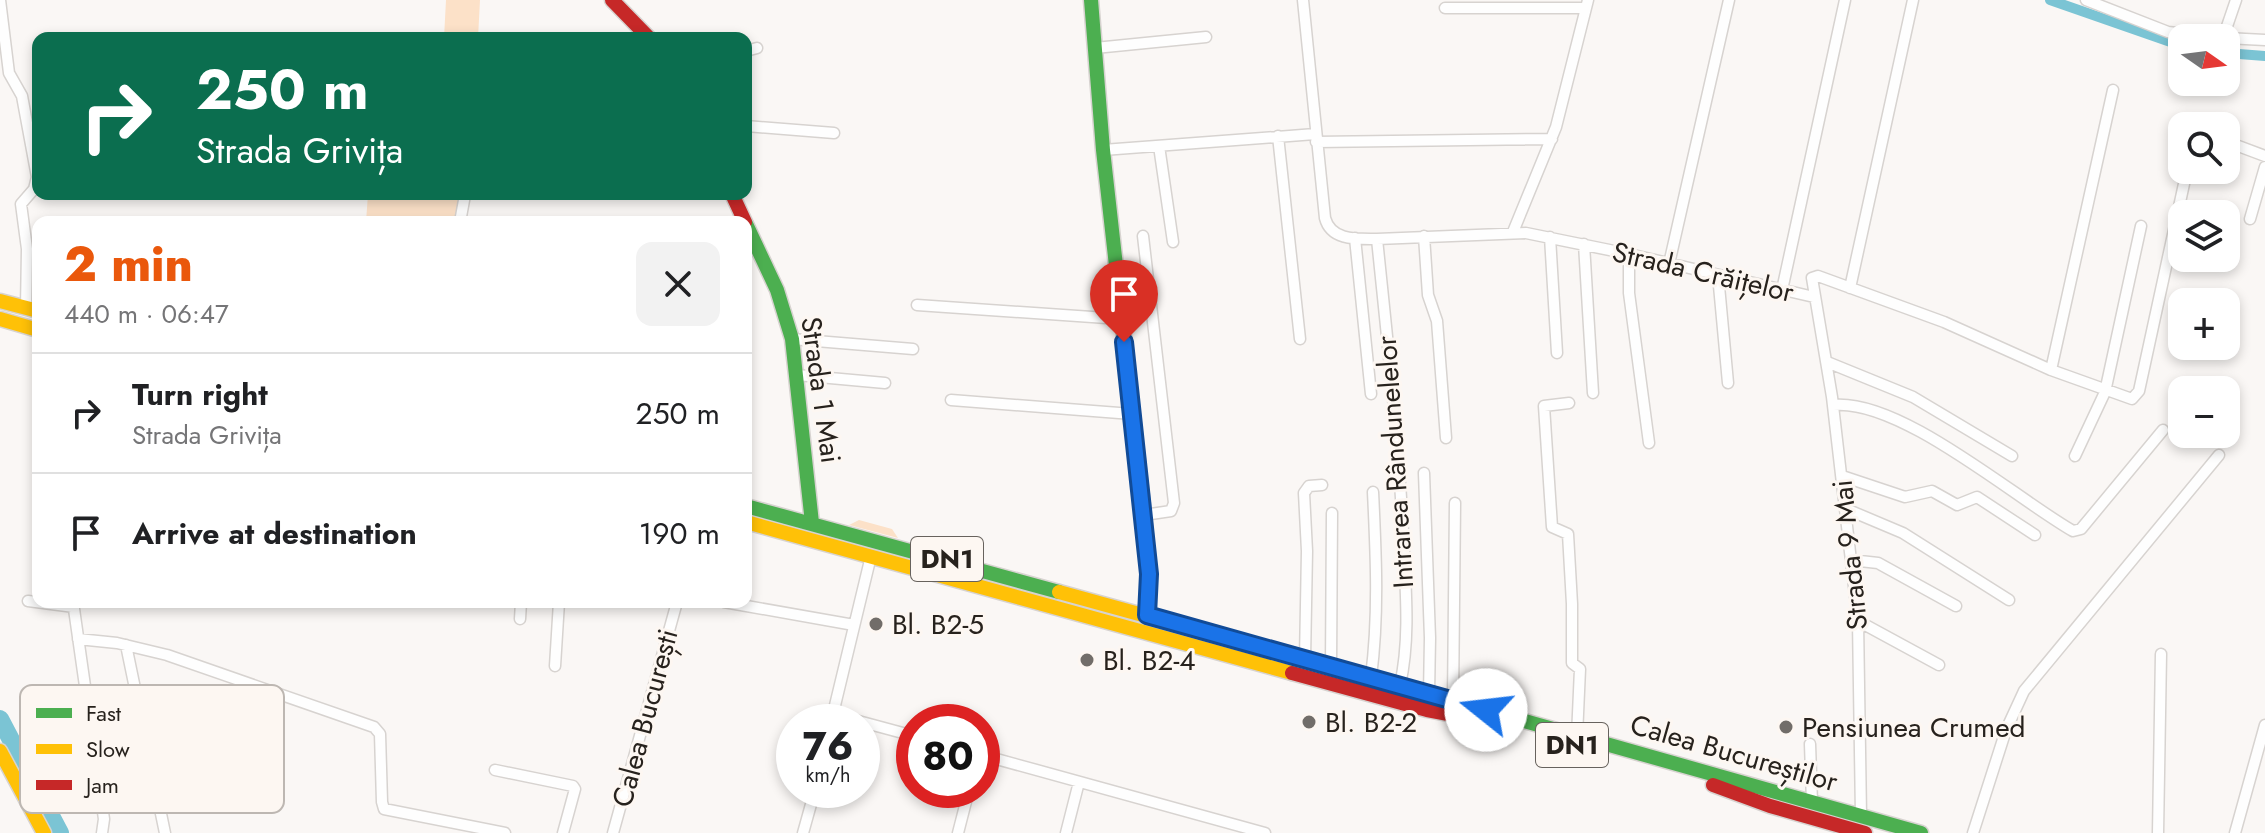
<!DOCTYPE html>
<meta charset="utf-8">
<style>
body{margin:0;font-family:Jost,sans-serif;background:#f2f2f2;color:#202124;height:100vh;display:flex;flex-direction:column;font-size:30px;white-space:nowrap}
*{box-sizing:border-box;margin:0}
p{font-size:26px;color:#757577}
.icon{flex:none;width:44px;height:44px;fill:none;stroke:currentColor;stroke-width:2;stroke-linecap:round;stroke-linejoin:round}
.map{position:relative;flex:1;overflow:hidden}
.panel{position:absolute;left:32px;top:216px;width:720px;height:392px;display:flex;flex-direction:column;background:#fff;border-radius:16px;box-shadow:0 4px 12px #0003}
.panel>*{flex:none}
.banner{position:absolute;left:32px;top:32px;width:720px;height:168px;border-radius:16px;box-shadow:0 4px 12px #0003;background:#0b6e4f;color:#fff;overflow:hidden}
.needle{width:52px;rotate:104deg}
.tools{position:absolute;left:2168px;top:24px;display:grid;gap:16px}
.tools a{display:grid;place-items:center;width:72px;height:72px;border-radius:16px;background:#fff;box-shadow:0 4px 12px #0003;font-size:40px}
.speed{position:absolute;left:776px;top:704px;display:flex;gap:16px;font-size:40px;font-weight:700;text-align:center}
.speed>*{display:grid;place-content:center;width:104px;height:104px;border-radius:50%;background:#fff;box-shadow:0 4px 12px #0003;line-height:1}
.speed small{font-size:20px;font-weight:400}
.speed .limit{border:12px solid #d22;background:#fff;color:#111}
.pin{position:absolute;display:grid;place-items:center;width:68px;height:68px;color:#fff;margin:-82px -34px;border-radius:50% 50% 50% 0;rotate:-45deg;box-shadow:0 0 8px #0007}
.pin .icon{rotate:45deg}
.me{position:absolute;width:88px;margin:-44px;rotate:286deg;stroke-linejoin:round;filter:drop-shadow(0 0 6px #0008)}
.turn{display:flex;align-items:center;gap:28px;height:168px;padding:0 32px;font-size:36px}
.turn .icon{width:104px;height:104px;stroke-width:2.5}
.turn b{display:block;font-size:56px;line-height:68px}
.round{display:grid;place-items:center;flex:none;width:84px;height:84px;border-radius:16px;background:#f2f2f2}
.summary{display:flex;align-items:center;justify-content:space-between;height:136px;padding:0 32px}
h1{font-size:48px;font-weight:800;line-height:60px;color:#ea580c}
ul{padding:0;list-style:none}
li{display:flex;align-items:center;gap:24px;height:120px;padding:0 32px;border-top:2px solid #e0e0e0}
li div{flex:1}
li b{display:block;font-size:30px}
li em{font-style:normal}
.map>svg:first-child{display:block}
.green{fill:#fce1c8}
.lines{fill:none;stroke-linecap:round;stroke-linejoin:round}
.canal{stroke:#7bc4d4;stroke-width:10}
.river{stroke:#7bc4d4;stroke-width:18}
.street-casing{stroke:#d7d3d0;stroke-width:13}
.fast-casing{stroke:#d7d3d0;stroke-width:17}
.slow-casing{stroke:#d7d3d0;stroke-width:17}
.jam-casing{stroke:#d7d3d0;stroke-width:17}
.street{stroke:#fefefe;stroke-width:10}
.fast{stroke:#4caf50;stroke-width:14}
.slow{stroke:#ffc107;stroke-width:14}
.jam{stroke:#c62828;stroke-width:14}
.route-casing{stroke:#114b97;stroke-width:20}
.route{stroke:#1a73e8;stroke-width:14}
.poi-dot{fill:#716d69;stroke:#fdf7f2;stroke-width:3}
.labels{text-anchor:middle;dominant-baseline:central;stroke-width:6;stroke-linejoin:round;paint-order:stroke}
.shield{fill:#fdf7f2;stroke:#67625d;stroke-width:2}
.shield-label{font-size:26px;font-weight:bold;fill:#27221d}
.street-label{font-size:28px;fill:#27221d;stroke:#fdf7f2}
.poi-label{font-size:28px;fill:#27221d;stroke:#fdf7f2;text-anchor:start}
.key{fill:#fdf7f2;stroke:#bdb7b2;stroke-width:2}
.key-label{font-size:22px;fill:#27221d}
</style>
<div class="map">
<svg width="2265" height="833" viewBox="0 0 2265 833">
<rect width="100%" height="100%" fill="#faf7f5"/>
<path class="green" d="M446,0H480L478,38H444Z
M368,194H459L456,222H366Z
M859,520L892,529L898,538L849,525Z"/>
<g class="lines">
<path class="canal" d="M2050,0L2182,46
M2226,53L2265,56"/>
<path class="river" d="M0,719L60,833"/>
<g class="street-casing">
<path id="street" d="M0,0L9,73L22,96L37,177L34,189L21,204L27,249L26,308
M1303,0L1325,218C1331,241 1357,239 1377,239L1526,233L1629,254L1814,297
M2086,0L2168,32L2222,38
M1445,8H1586
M2223,38L2236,0
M2226,38L2265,40
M1095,48L1206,37
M746,51L757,48
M746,126L834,133
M1278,136L1300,339
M1316,142L1552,139
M2233,144L2265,156
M1159,146L1173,242
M1103,150L1315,134
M2250,219L2265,167
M460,222L465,195
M1513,232L1556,127L1588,0
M1143,236L1174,503L1171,511L1144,515
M1424,236L1428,295L1437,321L1446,438
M1550,237L1557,353
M1355,238L1371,394
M1377,239C1387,337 1398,434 1403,532C1405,583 1411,636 1400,685
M1584,244L1593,393
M1629,254V293L1649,443
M1669,264L1729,0
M1718,275L1728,383
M1850,288L1913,0
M1782,290L1845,0
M917,305L1121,319
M792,339L913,349
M1827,362L1913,397L2012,456
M2051,370L2113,90
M797,375L885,383
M951,400L1132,414
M1569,403L1544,406L1552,527L1568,534L1572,604V663L1580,669L1577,736
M1833,405C1900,398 2015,498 2073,531L2081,529L2163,430
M2075,456L2105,392L2141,226
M1424,473L1430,638L1429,694
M1842,476L1905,497L1932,491L1957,505L1977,497L2035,535
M1846,509L1903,533L2009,600
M1851,560L1878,563L1956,606
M28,601L74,607
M73,602L104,819L102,833
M724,602L854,625
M520,619L521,602
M1858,621L1939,665
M78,639L117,643L167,655L374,727L380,734L382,802L384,809L505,833
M126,645L165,833
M1305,659L1307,551L1304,493L1309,486L1322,485
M555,666L559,602
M1331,666L1332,513
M1371,677C1379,615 1376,554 1373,492
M1453,701L1455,503
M833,714L862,722
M831,722L871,556
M862,722L914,736
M1810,744L1812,802
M982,755L1265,833
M495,770L573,786L575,789L563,833
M1861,816L1858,621L1832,397L1812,278L1818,276L1944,322L2051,370L2132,399L2139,391L2187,170
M613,833L677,602
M803,833L815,790
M958,833L969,790
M1066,833L1079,782
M1973,833L2006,730L2024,691L2219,455
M2158,833L2161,654
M2235,833L2265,725"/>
</g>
<g class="fast-casing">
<path id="fast" d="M1091,0L1103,150L1144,515L1149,574L1147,615
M746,224L777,290L792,339L812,523
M746,506L1059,592
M1390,683L1921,833"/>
</g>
<g class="slow-casing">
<path id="slow" d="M0,301L38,311
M0,319L38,330
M746,522L1292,673
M1059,592L1390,683
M0,751L44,833"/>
</g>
<g class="jam-casing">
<path id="jam" d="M612,0L649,38
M732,194L745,222
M1292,673L1427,710L1485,721
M1713,785L1770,806L1865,833"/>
</g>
<use href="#street" class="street"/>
<use href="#fast" class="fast"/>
<use href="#slow" class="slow"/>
<use href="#jam" class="jam"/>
</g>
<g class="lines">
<g class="route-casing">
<path id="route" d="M1124,342L1149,574L1147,615L1486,710"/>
</g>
<use href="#route" class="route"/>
</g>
<g class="poi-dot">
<circle cx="876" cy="624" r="8"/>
<circle cx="1087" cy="660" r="8"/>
<circle cx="1309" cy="722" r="8"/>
<circle cx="1786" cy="727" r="8"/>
</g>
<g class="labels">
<g class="shield">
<rect x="911" y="537" width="72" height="44" rx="6"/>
<rect x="1536" y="723" width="72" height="44" rx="6"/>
</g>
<g class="shield-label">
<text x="947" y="559">DN1</text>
<text x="1572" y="745">DN1</text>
</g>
<g class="street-label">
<text transform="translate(1703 272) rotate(13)">Strada Crăițelor</text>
<text transform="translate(821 390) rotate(82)">Strada 1 Mai</text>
<text transform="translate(1395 462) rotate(-94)">Intrarea Rândunelelor</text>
<text transform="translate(1850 555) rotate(-96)">Strada 9 Mai</text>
<text transform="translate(645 718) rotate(-75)">Calea București</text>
<text transform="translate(1734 753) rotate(16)">Calea Bucureștilor</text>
</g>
<g class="poi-label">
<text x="892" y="624">Bl. B2-5</text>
<text x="1103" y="660">Bl. B2-4</text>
<text x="1325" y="722">Bl. B2-2</text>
<text x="1802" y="727">Pensiunea Crumed</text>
</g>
</g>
<rect x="20" y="685" width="264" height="128" rx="12" class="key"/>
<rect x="36" y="708" width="36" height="10" fill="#4caf50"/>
<rect x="36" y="744" width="36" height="10" fill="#ffc107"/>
<rect x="36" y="780" width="36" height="10" fill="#c62828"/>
<g class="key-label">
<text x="86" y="721">Fast</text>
<text x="86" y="757">Slow</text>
<text x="86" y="793">Jam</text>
</g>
</svg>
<div class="tools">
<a><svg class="needle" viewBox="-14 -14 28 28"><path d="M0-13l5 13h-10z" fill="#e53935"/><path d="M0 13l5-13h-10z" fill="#757577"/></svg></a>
<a><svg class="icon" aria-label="search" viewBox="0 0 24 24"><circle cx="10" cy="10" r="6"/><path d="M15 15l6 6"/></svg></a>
<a><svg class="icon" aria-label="layers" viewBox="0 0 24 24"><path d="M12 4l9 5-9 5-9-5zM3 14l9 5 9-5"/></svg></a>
<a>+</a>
<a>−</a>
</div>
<div class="speed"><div>76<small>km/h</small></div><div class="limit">80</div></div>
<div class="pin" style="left:1124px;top:342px;background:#d93025"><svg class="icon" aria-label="arrive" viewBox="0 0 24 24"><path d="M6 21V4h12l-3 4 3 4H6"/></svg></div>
<svg class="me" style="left:1486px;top:710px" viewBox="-20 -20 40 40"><circle r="19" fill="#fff"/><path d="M0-13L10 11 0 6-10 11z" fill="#1a73e8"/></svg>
<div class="banner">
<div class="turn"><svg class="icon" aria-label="right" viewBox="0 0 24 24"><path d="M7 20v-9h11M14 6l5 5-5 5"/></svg><div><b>250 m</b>Strada Grivița</div></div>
</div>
<section class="panel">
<div class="summary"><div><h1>2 min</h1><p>440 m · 06:47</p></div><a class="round"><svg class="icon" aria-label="close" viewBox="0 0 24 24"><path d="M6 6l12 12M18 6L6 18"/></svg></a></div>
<ul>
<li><svg class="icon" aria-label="right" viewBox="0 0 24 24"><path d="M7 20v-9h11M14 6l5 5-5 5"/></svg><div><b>Turn right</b><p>Strada Grivița</p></div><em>250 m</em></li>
<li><svg class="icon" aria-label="arrive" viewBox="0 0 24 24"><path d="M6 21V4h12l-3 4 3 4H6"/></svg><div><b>Arrive at destination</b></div><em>190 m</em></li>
</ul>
</section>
</div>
